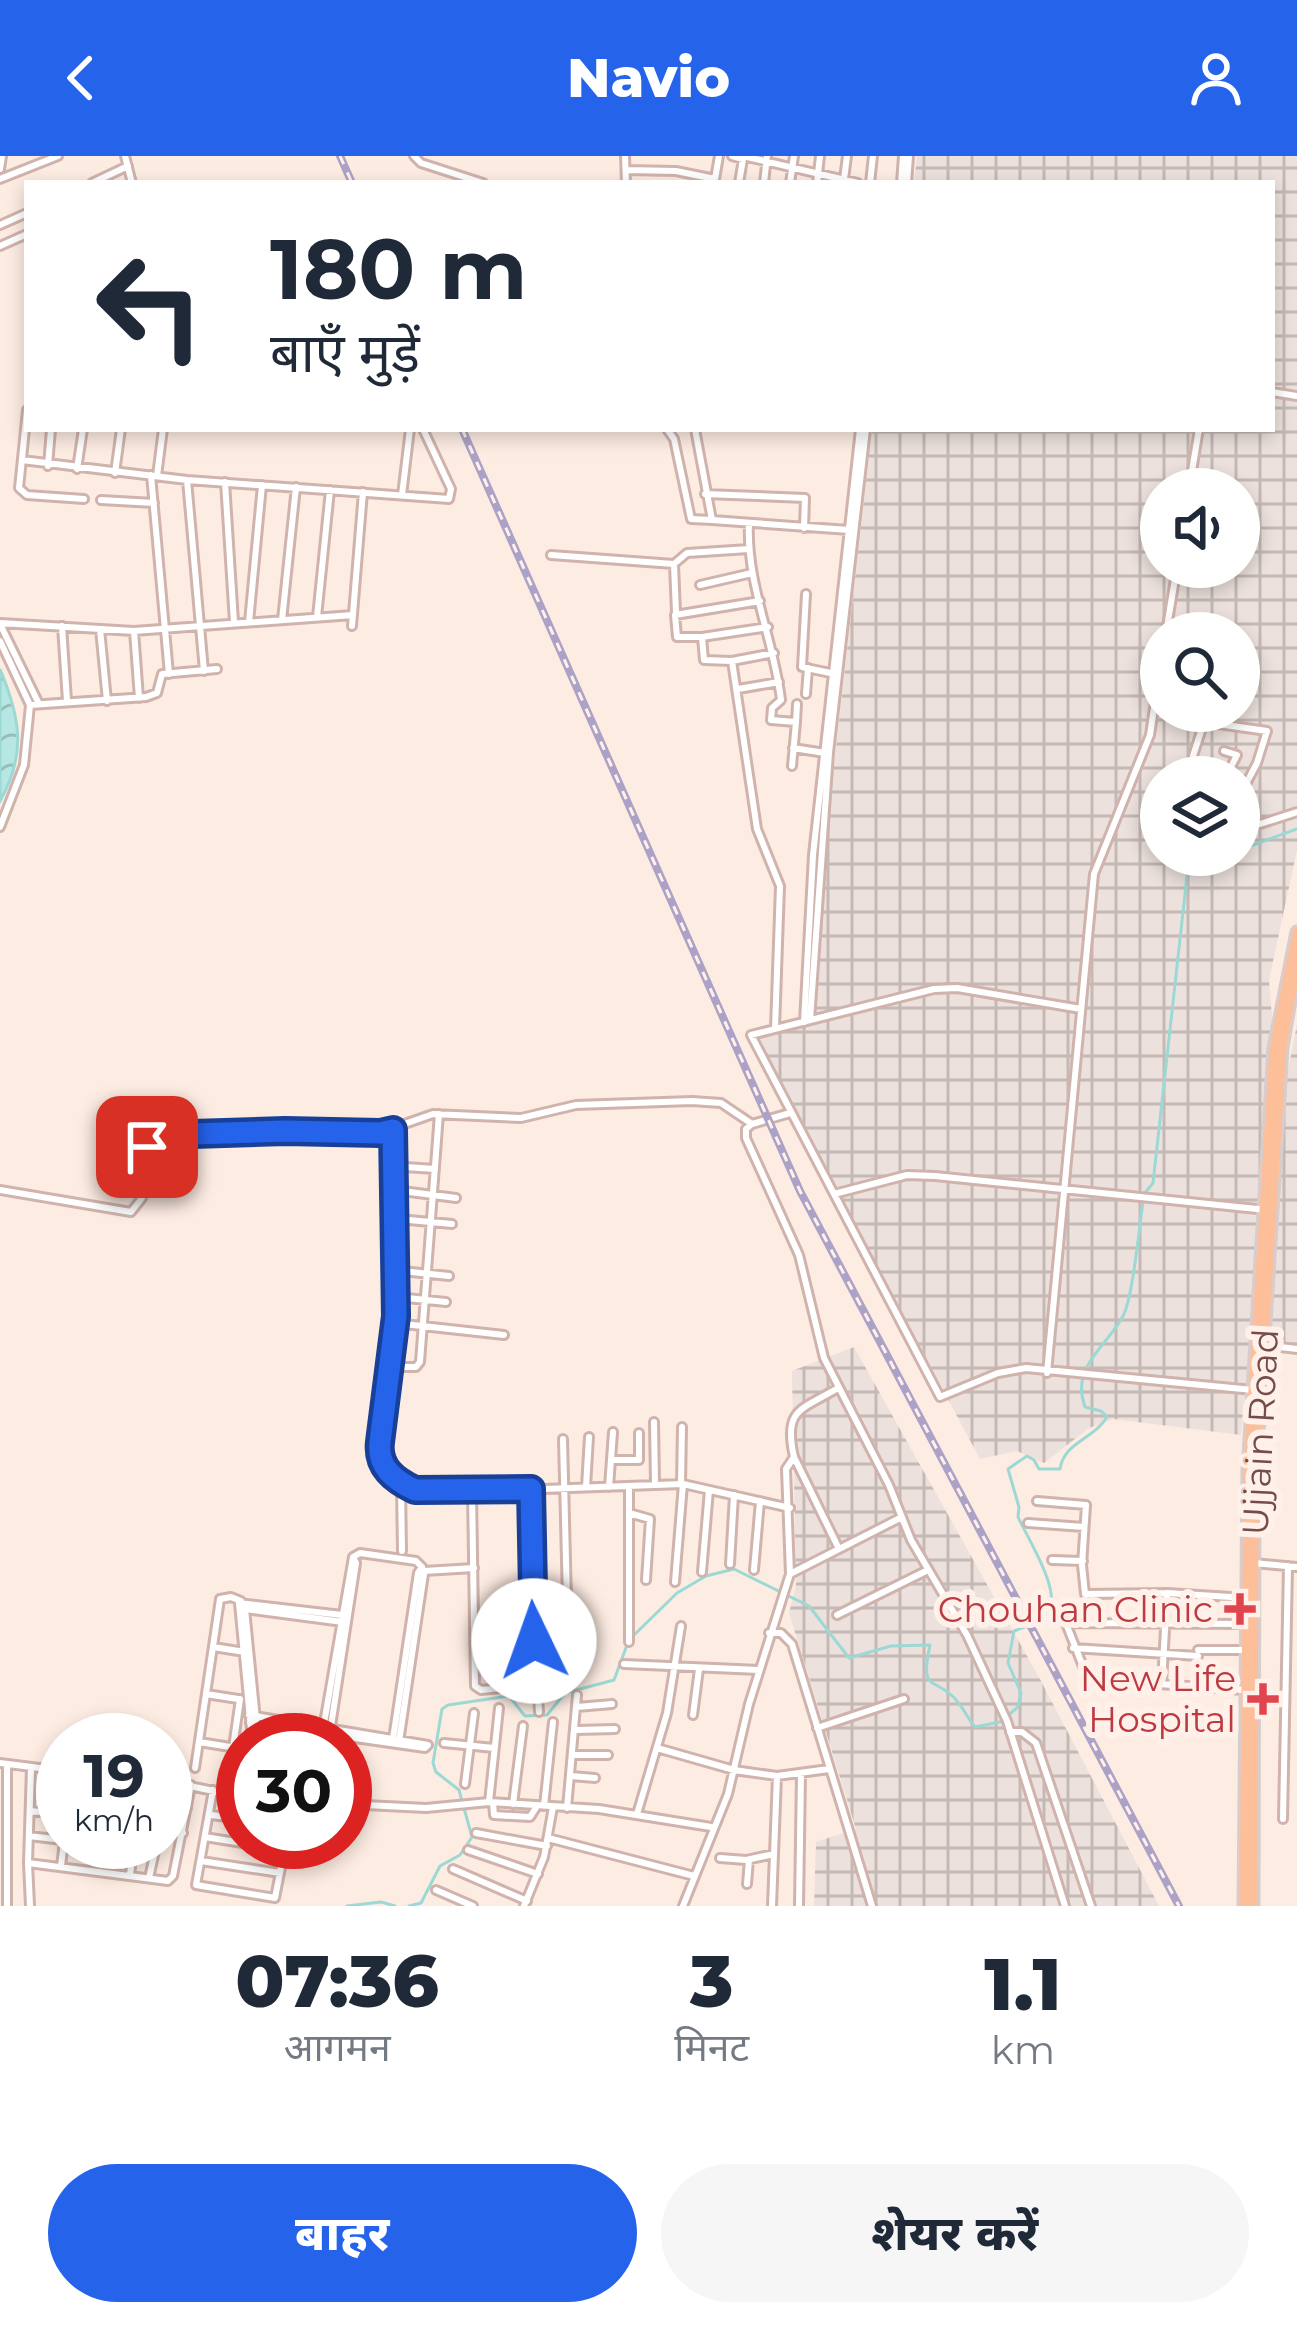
<!DOCTYPE html>
<html lang="hi">
<meta charset="utf-8">
<style>
body{margin:0;font-family:Montserrat,"Noto Sans Devanagari",sans-serif;background:#f6f6f7;color:#1f2937;height:100vh;display:flex;flex-direction:column;font-size:45px;white-space:nowrap}
*{box-sizing:border-box;margin:0}
p{font-size:39px;color:#747a83}
.icon{flex:none;width:66px;height:66px;fill:none;stroke:currentColor;stroke-width:2;stroke-linecap:round;stroke-linejoin:round}
.map{position:relative;height:1750px;overflow:hidden}
.sheet{display:flex;flex-direction:column;background:#fff;flex:1}
.sheet>*{flex:none}
.hud{position:absolute;left:24px;top:24px;width:1251px;height:252px;border-radius:0px;box-shadow:0 6px 18px #0003;background:#fff;color:#1f2937;overflow:hidden}
.tools{position:absolute;left:1140px;top:312px;display:grid;gap:24px}
.tools a{display:grid;place-items:center;width:120px;height:120px;border-radius:50%;background:#fff;box-shadow:0 6px 18px #0003;font-size:60px}
.speed{position:absolute;left:36px;top:1557px;display:flex;gap:24px;font-size:60px;font-weight:700;text-align:center}
.speed>*{display:grid;place-content:center;width:156px;height:156px;border-radius:50%;background:#fff;box-shadow:0 6px 18px #0003;line-height:1}
.speed small{font-size:30px;font-weight:400}
.speed .limit{border:18px solid #d22;background:#fff;color:#111}
.pin{position:absolute;display:grid;place-items:center;width:102px;height:102px;color:#fff;margin:-51px;border-radius:24px;box-shadow:0 6px 18px #0006}
.me{position:absolute;width:132px;margin:-66px;rotate:357deg;stroke-linejoin:round;filter:drop-shadow(0 0 9px #0008)}
.turn{display:flex;align-items:center;gap:42px;height:252px;padding:0 48px;font-size:54px}
.turn .icon{width:156px;height:156px;stroke-width:2.5}
.turn b{display:block;font-size:84px;line-height:102px}
.eta{display:flex;justify-content:space-evenly;align-items:center;height:204px;text-align:center}
.eta b{font-size:72px;font-weight:800;line-height:84px}
.action{display:flex;gap:24px;margin-top:auto;padding:24px 48px}
.action a{flex:1;height:138px;border-radius:72px;background:#2563eb;color:#fff;font-size:48px;font-weight:800;line-height:138px;text-align:center}
.action a+a{background:#f6f6f7;color:#1f2937}
header{display:flex;justify-content:space-between;align-items:center;height:156px;padding:0 48px;background:#2563eb;color:#fff;font-size:54px;font-weight:800}
.map>svg:first-child{display:block}
.industrial{fill:url(#industrial-grid);fill-rule:evenodd}
.water{fill:url(#water-waves);stroke:#9cd9d4;stroke-width:3}
.lines{fill:none;stroke-linecap:round;stroke-linejoin:round}
.stream{stroke:#9cd9d4;stroke-width:3}
.minor-casing{stroke:#d0b3ac;stroke-width:12}
.major-casing{stroke:#d8cdcc;stroke-width:15}
.minor{stroke:#fff;stroke-width:6}
.major{stroke:#fdbf99;stroke-width:9}
.rail-casing{stroke:#aca1c6;stroke-width:8}
.rail{stroke:#fff1e9;stroke-width:3;stroke-dasharray:9;stroke-linecap:butt}
.route-casing{stroke:#184099;stroke-width:30}
.route{stroke:#2563eb;stroke-width:21}
.health-dot{fill:#e0444e;stroke:#fff1e9;stroke-width:4.5}
.labels{text-anchor:middle;dominant-baseline:central;stroke-width:12;stroke-linejoin:round;paint-order:stroke}
.street-label{font-size:36px;fill:#754d48;stroke:#fff1e9}
.health-label{font-size:36px;fill:#be3a42;stroke:#fff1e9;text-anchor:end}
</style>
<header><svg class="icon" aria-label="back" viewBox="0 0 24 24"><path d="M15 5l-7 7 7 7"/></svg>Navio<svg class="icon" aria-label="person" viewBox="0 0 24 24"><circle cx="12" cy="8" r="4"/><path d="M4 21q1-7 8-7t8 7"/></svg></header>
<div class="map">
<svg width="1297" height="1750" viewBox="0 0 1297 1750">
<defs>
<pattern id="industrial-grid" width="8" height="8" patternUnits="userSpaceOnUse" patternTransform="scale(3)"><rect width="8" height="8" fill="#ece1dd"/><path d="M0 4h8M4 0v8" fill="none" stroke="#c4b9b5"/></pattern>
<pattern id="water-waves" width="16" height="10" patternUnits="userSpaceOnUse" patternTransform="scale(3)"><rect width="16" height="10" fill="#b6e7e2"/><path d="M0 5q4-4 8 0t8 0" fill="none" stroke="#99bdb9"/></pattern>
</defs>
<rect width="100%" height="100%" fill="#fdece2"/>
<path class="industrial" d="M917,0H1297V694L1269,824L1274,887L1261,1082L1241,1279L1113,1263L1089,1272L1044,1307L1017,1295L980,1303L754,880L811,865L829,654L872,273H1272V27H914ZM1161,333H1239V411H1161ZM1161,477H1239V555H1161ZM1161,621H1239V699H1161Z
M1297,868V1191L1269,1187L1286,924Z
M854,1191L1041,1525L1159,1750H814L816,1686L856,1673L789,1457L796,1429L792,1215Z"/>
<path class="water" d="M0,513C20,561 27,597 0,645Z"/>
<g class="lines">
<path class="stream" d="M1239,694L1297,673
M632,1481L677,1437L706,1420L734,1413L809,1450L849,1502L891,1490L930,1489C919,1540 936,1519 957,1545C964,1553 968,1563 975,1571L1000,1566L1018,1551L1021,1537L1008,1507L1014,1475C1025,1471 1039,1467 1047,1457C1064,1439 1028,1383 1018,1361L1019,1351L1008,1313L1027,1300L1034,1304L1039,1313H1060C1064,1286 1094,1283 1107,1261L1101,1255L1085,1251C1070,1210 1107,1191 1123,1160C1133,1142 1140,1064 1144,1038L1153,1027L1187,720L1190,709L1223,699
M347,1750L381,1746L395,1750
M409,1750L421,1747L440,1710L460,1699L472,1681L459,1634L436,1616L433,1607L442,1553L448,1549L509,1540L525,1560L547,1559L565,1537L614,1524L627,1489"/>
<g class="minor-casing">
<path id="minor" d="M125,0L132,27
M414,0L421,7L483,27
M625,0L626,27
M732,0L743,3L739,27
M743,0L858,27
M0,13L2,0
M626,14L676,15L715,23
M0,23L58,0
M715,23L719,0
M844,23L847,0
M92,27L128,10
M764,27L767,0
M790,27L794,0
M817,27L820,0
M870,27L873,0
M901,27L903,0
M907,27L909,0
M0,69L27,57
M0,90L27,78
M1272,236L1297,240
M27,254L19,332L27,339L84,343
M667,273L674,283L691,363L712,364L695,273
M22,304L187,324L449,343L451,333L423,273
M48,310L51,273
M77,313L83,273
M115,317L121,273
M151,319L169,518
M157,320L163,273
M187,324L204,515
M225,326L234,466
M1189,333L1199,273
M705,338L805,342L804,372
M402,339L410,273
M101,344L154,347
M712,364L849,374
M749,367C746,427 774,484 781,544L772,552L771,564L796,566L792,610
M551,399L674,408L676,457
M674,408L687,397L749,393
M700,429L752,417
M806,438L802,511L835,518
M317,461L330,334
M282,464L296,331
M249,466L262,329
M0,467L134,475L353,459
M0,468L38,546
M62,470L67,545
M352,470L363,336
M100,473L107,545
M134,475L139,542
M1166,477L1177,411
M702,481L768,471
M0,485L30,549
M774,497L732,505L757,673L780,730L775,873
M732,505L704,504L702,481H677L675,459L760,445
M738,533L779,526
M806,538L808,512
M796,566L797,548
M793,592L825,597
M1224,595L1237,599L1226,621
M1193,600L1204,566L1267,575L1257,607L1239,641
M1239,662L1260,668L1297,656
M0,671L24,609L30,549L146,541L157,537L162,518L217,513
M1081,853L957,832L934,833L751,879L940,1241L998,1217L1026,1212L1253,1234
M810,864L829,597L866,273
M804,866L813,699L860,273
M790,957L752,968L746,973V982L799,1099L824,1202L889,1329L911,1384L967,1479L1007,1565L1065,1750
M393,976L396,1160L379,1299L401,1331L402,1395
M405,1011L435,1013
M0,1034L131,1056L142,1042L149,984L161,979L285,975L379,977L433,958L521,962L576,949L692,945L721,947L752,968
M402,1035L456,1042
M834,1038L907,1019L935,1020L1267,1054
M409,1064L452,1068
M402,1115L449,1120
M397,1141L446,1146
M395,1167L504,1179
M1264,1189L1297,1193
M402,1211H416L420,1206L439,958
M1047,1217L1094,718L1150,579L1161,505
M654,1266L655,1328
M563,1283L569,1526
M794,1301L839,1393
M611,1304H639V1277
M402,1328L430,1337L683,1328L790,1352
M681,1328L682,1271
M586,1331L589,1281
M609,1331L613,1276
M531,1333L532,1450L539,1556
M472,1335L475,1530L481,1534L519,1530
M1037,1345L1086,1349L1082,1409L1085,1438L1167,1437L1247,1442
M629,1357L650,1363L646,1424
M1028,1367L1084,1371
M353,1401L360,1397L416,1405L422,1411
M1052,1404L1083,1405
M1254,1407L1297,1411
M730,1408L734,1339
M754,1414L760,1345
M424,1415L474,1412
M702,1416L709,1334
M790,1418L786,1313L794,1301C783,1253 801,1254 838,1232
M675,1426L683,1328
M1061,1455L1088,1523L1244,1534
M837,1459L928,1414
M1067,1467L1245,1468
M769,1477H781L792,1488L872,1750
M629,1486V1330
M213,1491L245,1496
M1073,1492L1198,1500
M1198,1494H1247
M475,1508L521,1506
M624,1508L759,1514
M1162,1527L1167,1437
M500,1532V1507
M206,1538L238,1543
M577,1551L612,1548
M249,1559L428,1589L425,1592L250,1567
M693,1559L699,1513
M817,1572L904,1543
M323,1573L353,1401L356,1407L331,1570
M576,1574L615,1573
M1010,1576H1022L1036,1587L1091,1750
M393,1583L418,1417L422,1411L424,1418L399,1586
M252,1584L239,1447L342,1459
M258,1584L245,1453L343,1466
M199,1586L243,1593
M444,1587L494,1592
M657,1592L734,1614L777,1620L829,1613
M573,1599H608
M0,1607L63,1615
M31,1612L28,1707L168,1725L173,1720L191,1629
M195,1612L220,1443L231,1441L241,1445
M229,1619L240,1543
M571,1620L595,1622
M165,1625L243,1641
M465,1628L474,1557
M213,1634L196,1729L275,1742L286,1686
M489,1646L499,1552
M493,1647L494,1659L530,1661L537,1650
M165,1648L187,1652
M345,1648L426,1652L489,1646L599,1653L711,1671
M513,1648L523,1570
M544,1650L553,1566
M567,1652L577,1539
M30,1655L63,1658
M637,1658L667,1557L681,1470
M211,1659L243,1663
M1283,1663L1288,1410
M165,1672L183,1677
M476,1677L547,1690
M29,1680L63,1684
M205,1681L285,1694
M548,1682L694,1720
M81,1686L155,1695
M468,1694L538,1718
M720,1702L746,1704L774,1698
M201,1705L280,1717
M28,1707L30,1750
M61,1710L64,1686
M453,1713L527,1745
M130,1718L134,1692
M149,1722L157,1686
M747,1728L749,1704
M436,1734L473,1750
M7,1750V1609
M524,1750L544,1701L553,1651
M683,1750L728,1638L749,1548L790,1418L902,1361
M772,1750L777,1620
M799,1750L801,1617"/>
</g>
<g class="major-casing">
<path id="major" d="M1244,1750L1248,1315L1274,892L1297,776
M1253,1750L1254,1345L1282,892L1297,804"/>
</g>
<use href="#minor" class="minor"/>
<use href="#major" class="major"/>
<g class="rail-casing">
<path id="rail" d="M340,0L352,27
M462,273L800,1035L1179,1750"/>
</g>
<use href="#rail" class="rail"/>
</g>
<g class="lines">
<g class="route-casing">
<path id="route" d="M147,991L149,984L161,979L285,975L380,977L393,974L396,1160L380,1286C377,1311 394,1324 415,1334L531,1333L534,1485"/>
</g>
<use href="#route" class="route"/>
</g>
<g class="health-dot">
<path d="M1234 1435h12v12h12v12h-12v12h-12v-12h-12v-12h12z"/>
<path d="M1257 1525h12v12h12v12h-12v12h-12v-12h-12v-12h12z"/>
</g>
<g class="labels">
<g class="street-label">
<text transform="translate(1260 1276) rotate(-87)">Ujjain Road</text>
</g>
<g class="health-label">
<text x="1213" y="1453">Chouhan Clinic</text>
<text x="1236" y="1522">New Life<tspan x="1236" dy="41">Hospital</tspan></text>
</g>
</g>
</svg>
<div class="tools">
<a><svg class="icon" aria-label="sound" viewBox="0 0 24 24"><path d="M4 9h4l5-4v14l-5-4H4zM17 9q2 3 0 6"/></svg></a>
<a><svg class="icon" aria-label="search" viewBox="0 0 24 24"><circle cx="10" cy="10" r="6"/><path d="M15 15l6 6"/></svg></a>
<a><svg class="icon" aria-label="layers" viewBox="0 0 24 24"><path d="M12 4l9 5-9 5-9-5zM3 14l9 5 9-5"/></svg></a>
</div>
<div class="speed"><div>19<small>km/h</small></div><div class="limit">30</div></div>
<div class="pin" style="left:147px;top:991px;background:#d93025"><svg class="icon" aria-label="arrive" viewBox="0 0 24 24"><path d="M6 21V4h12l-3 4 3 4H6"/></svg></div>
<svg class="me" style="left:534px;top:1485px" viewBox="-20 -20 40 40"><circle r="19" fill="#fff"/><path d="M0-13L10 11 0 6-10 11z" fill="#2563eb"/></svg>
<div class="hud">
<div class="turn"><svg class="icon" aria-label="left" viewBox="0 0 24 24"><path d="M17 20v-9H6M10 6l-5 5 5 5"/></svg><div><b>180 m</b>बाएँ मुड़ें</div></div>
</div>
</div>
<section class="sheet">
<div class="eta">
<div><b>07:36</b><p>आगमन</p></div>
<div><b>3</b><p>मिनट</p></div>
<div><b>1.1</b><p>km</p></div>
</div>
<div class="action"><a>बाहर</a><a>शेयर करें</a></div>
</section>
